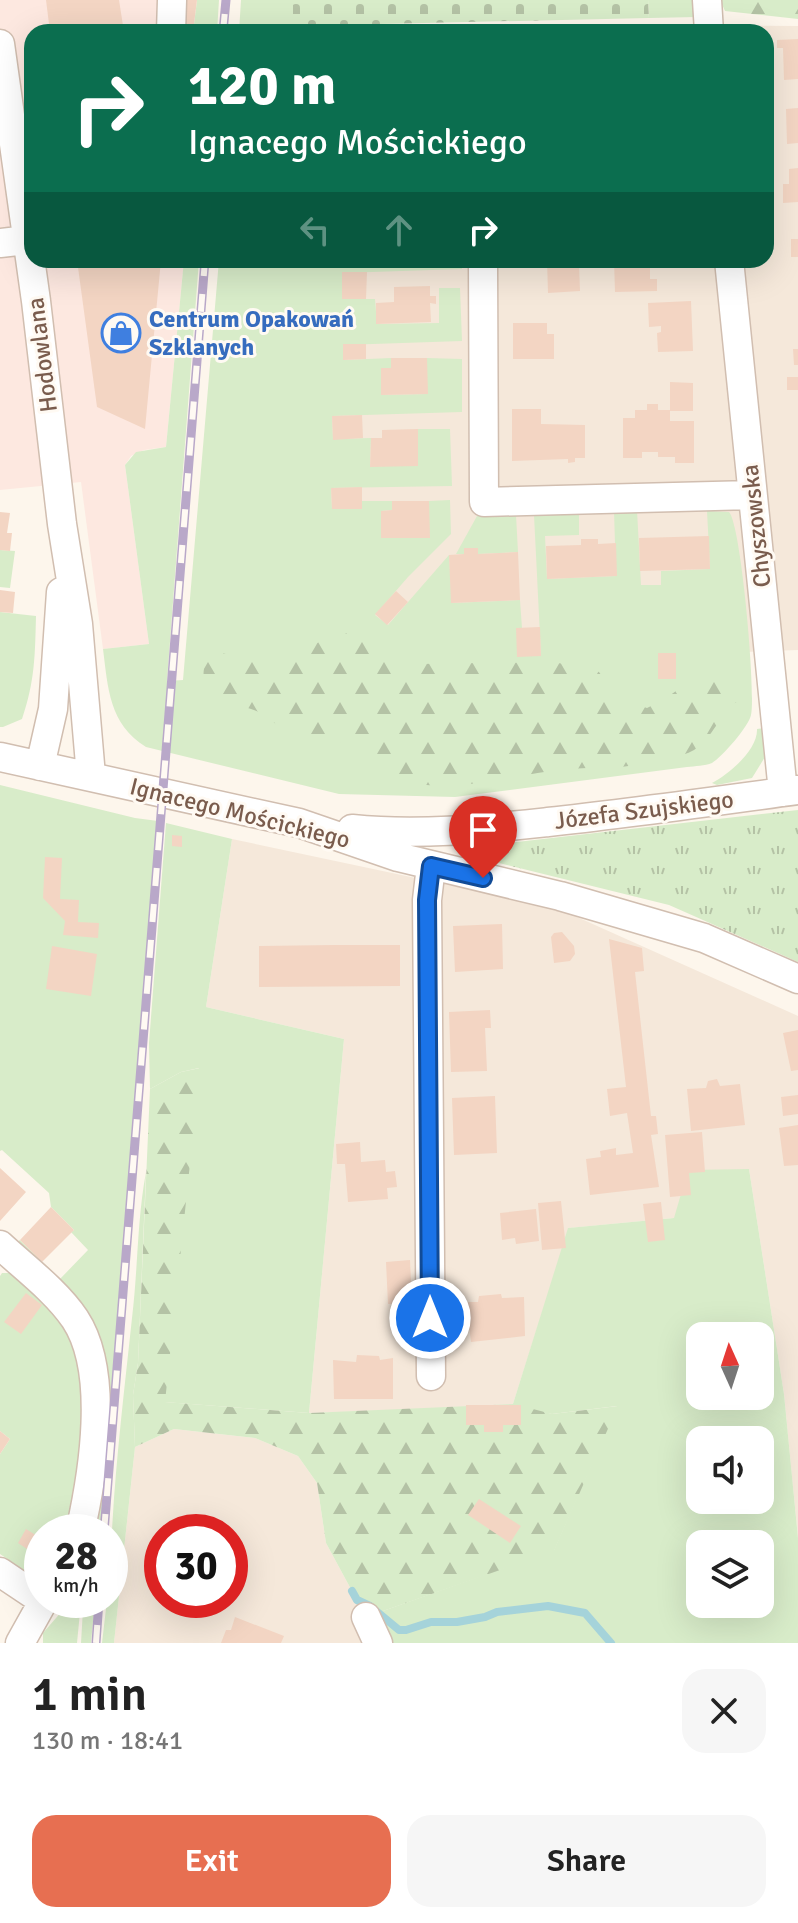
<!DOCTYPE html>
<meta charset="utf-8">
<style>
body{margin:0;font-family:Signika,sans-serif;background:#f6f6f6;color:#222;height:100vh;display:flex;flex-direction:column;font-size:30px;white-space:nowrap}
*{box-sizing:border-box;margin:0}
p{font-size:26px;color:#767676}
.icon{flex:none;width:44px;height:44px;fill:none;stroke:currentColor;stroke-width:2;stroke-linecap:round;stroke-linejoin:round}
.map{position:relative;height:1643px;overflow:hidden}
.panel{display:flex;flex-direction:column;background:#fff;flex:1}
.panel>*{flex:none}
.guide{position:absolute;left:24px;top:24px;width:750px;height:244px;border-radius:24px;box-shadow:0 8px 32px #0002;background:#0b6e4f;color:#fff;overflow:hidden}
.needle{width:52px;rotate:357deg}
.fabs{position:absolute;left:686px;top:1322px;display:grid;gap:16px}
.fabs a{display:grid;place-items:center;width:88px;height:88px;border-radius:16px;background:#fff;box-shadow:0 8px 32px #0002;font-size:40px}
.speed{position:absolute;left:24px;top:1514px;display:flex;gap:16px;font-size:40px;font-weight:700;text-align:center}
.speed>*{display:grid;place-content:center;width:104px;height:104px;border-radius:50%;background:#fff;box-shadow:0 8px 32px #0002;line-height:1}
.speed small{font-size:20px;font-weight:400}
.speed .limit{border:12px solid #d22;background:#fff;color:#111}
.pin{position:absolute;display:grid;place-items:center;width:68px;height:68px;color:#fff;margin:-82px -34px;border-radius:50% 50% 50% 0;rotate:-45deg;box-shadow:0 0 8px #0007}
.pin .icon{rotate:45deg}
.me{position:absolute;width:88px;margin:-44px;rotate:0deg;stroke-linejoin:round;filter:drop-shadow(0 0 6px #0008)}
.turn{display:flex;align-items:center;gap:28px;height:168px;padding:0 32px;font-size:36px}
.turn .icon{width:104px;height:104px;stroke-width:2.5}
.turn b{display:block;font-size:56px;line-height:68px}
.lanes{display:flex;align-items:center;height:76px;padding:0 32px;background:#0003;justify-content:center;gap:40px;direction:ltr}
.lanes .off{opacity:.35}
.round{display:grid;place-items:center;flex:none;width:84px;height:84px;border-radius:24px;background:#f6f6f6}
.headline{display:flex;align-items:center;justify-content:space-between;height:136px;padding:0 32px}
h1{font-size:48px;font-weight:600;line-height:60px}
.button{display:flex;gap:16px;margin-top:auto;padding:16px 32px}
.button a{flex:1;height:92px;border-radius:24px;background:#e76f51;color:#fff;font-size:32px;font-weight:600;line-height:92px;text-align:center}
.button a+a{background:#f6f6f6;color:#222}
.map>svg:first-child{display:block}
.residential{fill:#f5e8da;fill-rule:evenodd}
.commercial{fill:#fde8e0}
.green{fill:#d8ecc9;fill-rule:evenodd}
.forest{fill:url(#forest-firs)}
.cemetery{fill:url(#cemetery-stones)}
.park{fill:url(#park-tufts)}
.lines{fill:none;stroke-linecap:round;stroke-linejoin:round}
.stream{stroke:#a5d3da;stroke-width:8}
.building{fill:#f3d5c3}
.minor-casing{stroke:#d1beb0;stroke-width:31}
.minor{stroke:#fff;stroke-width:28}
.rail-casing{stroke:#b9a8c9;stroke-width:9}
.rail{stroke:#fffaf3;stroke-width:6;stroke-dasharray:18;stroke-linecap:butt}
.route-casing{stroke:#114b97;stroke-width:20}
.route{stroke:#1a73e8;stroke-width:14}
.labels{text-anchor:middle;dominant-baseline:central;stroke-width:6;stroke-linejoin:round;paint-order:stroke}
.shop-label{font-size:24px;font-weight:bold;fill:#366cbe;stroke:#fffaf3;text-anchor:start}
.street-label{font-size:24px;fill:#7a5c4d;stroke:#fffaf3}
</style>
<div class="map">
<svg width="798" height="1643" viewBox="0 0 798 1643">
<defs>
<pattern id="forest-firs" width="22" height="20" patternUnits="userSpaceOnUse" patternTransform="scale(2)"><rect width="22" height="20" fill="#d8ecc9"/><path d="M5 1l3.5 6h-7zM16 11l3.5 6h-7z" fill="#b4c2a5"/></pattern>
<pattern id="cemetery-stones" width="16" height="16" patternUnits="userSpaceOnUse" patternTransform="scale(2)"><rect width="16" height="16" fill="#d8ecc9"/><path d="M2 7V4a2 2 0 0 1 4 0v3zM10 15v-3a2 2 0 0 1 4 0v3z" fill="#b4c2a5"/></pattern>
<pattern id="park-tufts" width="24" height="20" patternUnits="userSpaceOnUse" patternTransform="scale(2)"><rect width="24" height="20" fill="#d8ecc9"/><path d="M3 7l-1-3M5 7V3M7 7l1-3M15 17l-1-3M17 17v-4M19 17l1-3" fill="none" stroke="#b4c2a5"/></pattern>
</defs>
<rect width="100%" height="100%" fill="#fdf6ec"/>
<path class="residential" d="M389,24L798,26V650L324,668L258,260H766V32H292L293,26Z
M232,839L557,908L798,1016V1538L784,1394L749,1169L674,1218L569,1228L512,1407L309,1413L344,1039L206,1007Z
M174,1429L255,1438L298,1456L317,1483L326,1543L366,1617L373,1643H114L135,1447ZM162,1532H230V1600H162Z"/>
<path class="commercial" d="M0,0H195L192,32H32V260H184L166,447L144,450L131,456L125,465L149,644L103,649L81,482L0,490Z"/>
<path class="green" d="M197,0H219L217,32H193Z
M241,0H293V26L464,24V32H239Z
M648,0H695L696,17L649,18Z
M184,260H199L167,681L183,680L219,260H462V269L342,273V299H375L377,324L439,323V288H460L462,341L343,345L344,360L391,358V368L381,369V395L427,394V358L462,359V412L332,416L333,439L371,438L370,466H418V429H450L452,486L331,488L332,509H362V501H392V510L381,511L382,538H429V501L450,500L451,534L408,577L375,615L388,625L449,555L452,603L520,600L522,628L541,656L534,515L579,513V535L545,536L547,579L616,576L614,511L637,510L641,585H661V571L710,569L707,511L729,512C741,524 756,692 751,715C749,726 722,757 712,763C705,766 695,766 687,767L455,797L339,794L146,747C109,724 108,688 103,649L149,644L125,465L136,452L166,447Z
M516,515L518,552L478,554L464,548V554H456L477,516Z
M0,550L15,551L10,588L0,587Z
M0,612L36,616C35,655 35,681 22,719L3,727H0Z
M764,728L765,757L752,778L717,785L712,783C729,774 758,750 757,729Z
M0,785L135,818L158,821L100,1532H88L103,1387L12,1246L20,1240L60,1279L88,1250L71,1232L74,1230L51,1207L49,1193L2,1150L0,1151Z
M166,823L232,839L206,1007L344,1039L309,1413L164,1402L199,1068L181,1072L150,1089L149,1043Z
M749,1169L784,1394L798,1538V1643H383L366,1617L554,1550L617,1406L552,1414L512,1407L568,1228L674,1218L688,1170ZM700,1336H760V1396H700ZM700,1440H760V1500H700ZM700,1544H760V1604H700Z
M146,1172L138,1363L133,1395L135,1447L114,1643H102L107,1600H110C110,1506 122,1412 132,1318C138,1269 137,1220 146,1172Z
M2,1273H12L73,1330L87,1399L71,1532H42V1575H31L0,1554V1454L10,1439L0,1431V1276Z
M81,1600H95L91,1643H81L83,1609Z
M69,1603L80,1612L77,1643H43V1633Z"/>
<path class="forest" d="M720,0H798V19L725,11Z
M364,628L377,634L399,660L417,664L552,662L590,668L599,672L617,698L647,708L665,699L691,680H736L740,683L738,701C719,714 714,737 694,750C680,759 662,756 647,762C627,768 608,768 587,768C527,769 466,795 406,782C370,775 381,757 360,746C342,737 319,747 300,741C283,735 276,721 261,713C230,698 196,710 205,661L216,652L260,661H279L319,642Z
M200,1068L165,1402L309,1413L514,1404L552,1414L618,1406L554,1551L366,1617L326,1543L317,1483L298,1456L255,1438L174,1429L135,1447L133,1395L138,1363L150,1089L181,1072Z"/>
<path class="cemetery" d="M293,0H648L649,18L293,26Z"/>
<path class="park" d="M798,810V962L669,905L499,863L492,858L494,847L508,843Z"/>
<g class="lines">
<path class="stream" d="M352,1591L357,1600L370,1606L399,1630H406L431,1622H457L485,1617L497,1612L548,1606L585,1613L611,1643"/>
</g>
<path class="building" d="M46,0H119L124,32H50Z
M186,0H197L193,32H182Z
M798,39V79L784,80L783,48H777V40Z
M798,108V143L787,144L786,109Z
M798,168V202L783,203V184H789V169Z
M791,239H798V257H791Z
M77,260H161L145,429L97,407Z
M547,260H584V264H579L580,291L548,293Z
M614,260H650V279H657V291L615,292Z
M342,272H367L366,299H342Z
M430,286V296H436V304L430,303L431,322L376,324V303L394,302V287Z
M691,301L693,351L658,352L657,333L661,332V326L649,327L648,303Z
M513,323H547V334H554V359H513Z
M343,344H366V359L343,360Z
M793,349H798V365H794Z
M391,358H427L428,394L381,395V368H391Z
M787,377H798V390H787Z
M670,382L693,383V411H670V421H694V463H675V457H658V452H642V458H623V418H635V410H647V404H658V410H670Z
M512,409H541V424L585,425V458H575V462L568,463V459L512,461Z
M362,415L363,438L333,440L332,416Z
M418,429V466L370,467L371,438H382V430Z
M362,487V509H332L331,488Z
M392,501H429L430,538H381V511L392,510Z
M0,512L10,513L7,533H12L10,551L0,550Z
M709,536L710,569L640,571L639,538Z
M581,539H598V544L616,543L617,576L547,579L546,546L581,545Z
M464,548H478V554L518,552L520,600L451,603L449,555L464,554Z
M0,590L15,592L13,613L0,612Z
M396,591L408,602L387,625L375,614Z
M540,627L541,656L517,657L516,628Z
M658,653H676V679H658Z
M172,835L182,836V847L172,846Z
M45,857L62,858L60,899L79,900L78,922L99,923L98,938L63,935L65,921L43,898Z
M502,924L503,969L455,972L453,926Z
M562,932L574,946L575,954L570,961L554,963L551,937L554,933Z
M609,939L642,948L644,971L635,972L651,1116H656L658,1134L651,1135L659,1187L590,1195L586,1159L601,1157L600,1151L616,1148V1155L633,1153L627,1113L610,1116L607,1089L626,1087Z
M334,945H400V986L259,987V946Z
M52,946L97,954L91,996L46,989Z
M490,1010L491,1028H485L487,1071L451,1072L449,1012Z
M798,1030V1070L791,1071L783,1033Z
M717,1079L720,1086L740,1084L745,1125L691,1131L687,1089L706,1088L708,1081Z
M798,1095V1114L783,1116L781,1097Z
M495,1096L497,1153L454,1155L452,1098Z
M798,1125V1165L784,1166L779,1128Z
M702,1132L705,1172L689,1173L691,1195L670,1197L665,1135Z
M360,1142L361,1162L385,1160L386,1172L395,1171L397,1187L387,1188L388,1199L348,1202L345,1164H337L336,1144Z
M0,1168L26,1192L0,1221Z
M561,1201L566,1248L542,1250L538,1203Z
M661,1202L665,1240L648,1242L643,1204Z
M51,1207L74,1230L42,1262L20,1240Z
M536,1209L539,1241L516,1244L515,1238L502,1240L500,1213Z
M410,1260L412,1303L388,1304L386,1262Z
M26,1293L42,1305L21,1334L4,1322Z
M501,1294L502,1298L524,1297L525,1336L471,1342L466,1302H478L479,1296Z
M357,1355L379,1356L380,1360L393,1358V1399H334L333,1360L356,1362Z
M466,1405H521V1425H503V1432H484V1425H466Z
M0,1431L10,1439L0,1454Z
M479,1499L521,1526L510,1543L468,1515Z
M26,1529L42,1539V1546L36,1555L18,1543Z
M235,1617L284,1636L281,1643H221L226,1630H231Z"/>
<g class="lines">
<g class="minor-casing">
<path id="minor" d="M707,0L709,32
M171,32L172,0
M0,44L36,301L62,524L78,624L91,776
M0,243L27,240
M483,260L484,502L752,495
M729,260L783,792
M0,757L299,823L398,857L560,896L704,938L798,979
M40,766L53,709L61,592
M352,829C418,836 482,829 548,822C632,813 715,801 798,790
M431,866L427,900L431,1376
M0,1245C25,1268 56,1291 75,1319C110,1372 93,1474 80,1532
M0,1572L43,1601
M366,1617L378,1643
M20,1643L44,1600"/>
</g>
<use href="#minor" class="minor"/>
<g class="rail-casing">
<path id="rail" d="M223,32L226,0
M104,1532L205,260
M96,1643L99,1600"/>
</g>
<use href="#rail" class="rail"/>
</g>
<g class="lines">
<g class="route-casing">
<path id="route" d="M430,1318L427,900L431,866L483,878"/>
</g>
<use href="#route" class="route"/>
</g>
<defs>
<g id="shop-ring" transform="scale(2)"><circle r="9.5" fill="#fffaf3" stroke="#3f7fe0" stroke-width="1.5"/><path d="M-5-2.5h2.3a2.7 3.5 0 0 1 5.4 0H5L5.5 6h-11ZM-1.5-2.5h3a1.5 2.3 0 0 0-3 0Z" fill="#3f7fe0"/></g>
</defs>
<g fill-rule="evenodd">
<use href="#shop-ring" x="121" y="333"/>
</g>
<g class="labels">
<g class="shop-label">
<text x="149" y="319">Centrum Opakowań<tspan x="149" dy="28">Szklanych</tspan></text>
</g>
<g class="street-label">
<text transform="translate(42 355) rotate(-97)">Hodowlana</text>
<text transform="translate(756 526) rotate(-96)">Chyszowska</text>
<text transform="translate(644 810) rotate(-7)">Józefa Szujskiego</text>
<text transform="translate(240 813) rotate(14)">Ignacego Mościckiego</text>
</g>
</g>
</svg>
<div class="fabs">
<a><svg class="needle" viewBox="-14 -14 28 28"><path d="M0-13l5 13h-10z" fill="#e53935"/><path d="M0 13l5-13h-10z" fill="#767676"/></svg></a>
<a><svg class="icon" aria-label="sound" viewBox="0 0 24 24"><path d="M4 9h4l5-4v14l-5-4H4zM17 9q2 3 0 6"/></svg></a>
<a><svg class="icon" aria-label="layers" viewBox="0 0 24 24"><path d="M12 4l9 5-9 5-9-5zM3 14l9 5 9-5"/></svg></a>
</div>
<div class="speed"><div>28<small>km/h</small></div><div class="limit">30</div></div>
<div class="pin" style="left:483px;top:878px;background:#d93025"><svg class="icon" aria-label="arrive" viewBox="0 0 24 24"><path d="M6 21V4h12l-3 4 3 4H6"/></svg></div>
<svg class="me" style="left:430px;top:1318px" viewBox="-20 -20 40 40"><circle r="17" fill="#1a73e8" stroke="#fff" stroke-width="3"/><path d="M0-11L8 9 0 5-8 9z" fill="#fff"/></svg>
<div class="guide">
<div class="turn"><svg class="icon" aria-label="right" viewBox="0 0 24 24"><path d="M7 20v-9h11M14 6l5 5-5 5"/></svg><div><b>120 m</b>Ignacego Mościckiego</div></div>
<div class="lanes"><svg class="icon off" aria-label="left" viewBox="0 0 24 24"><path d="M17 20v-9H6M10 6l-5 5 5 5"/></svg><svg class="icon off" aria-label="ahead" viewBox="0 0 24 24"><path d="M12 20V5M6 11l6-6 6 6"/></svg><svg class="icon" aria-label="right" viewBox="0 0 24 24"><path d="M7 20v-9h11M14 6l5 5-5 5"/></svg></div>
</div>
</div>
<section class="panel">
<div class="headline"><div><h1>1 min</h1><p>130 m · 18:41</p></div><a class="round"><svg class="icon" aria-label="close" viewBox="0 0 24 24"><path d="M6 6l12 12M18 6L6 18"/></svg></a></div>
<div class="button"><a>Exit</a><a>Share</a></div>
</section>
